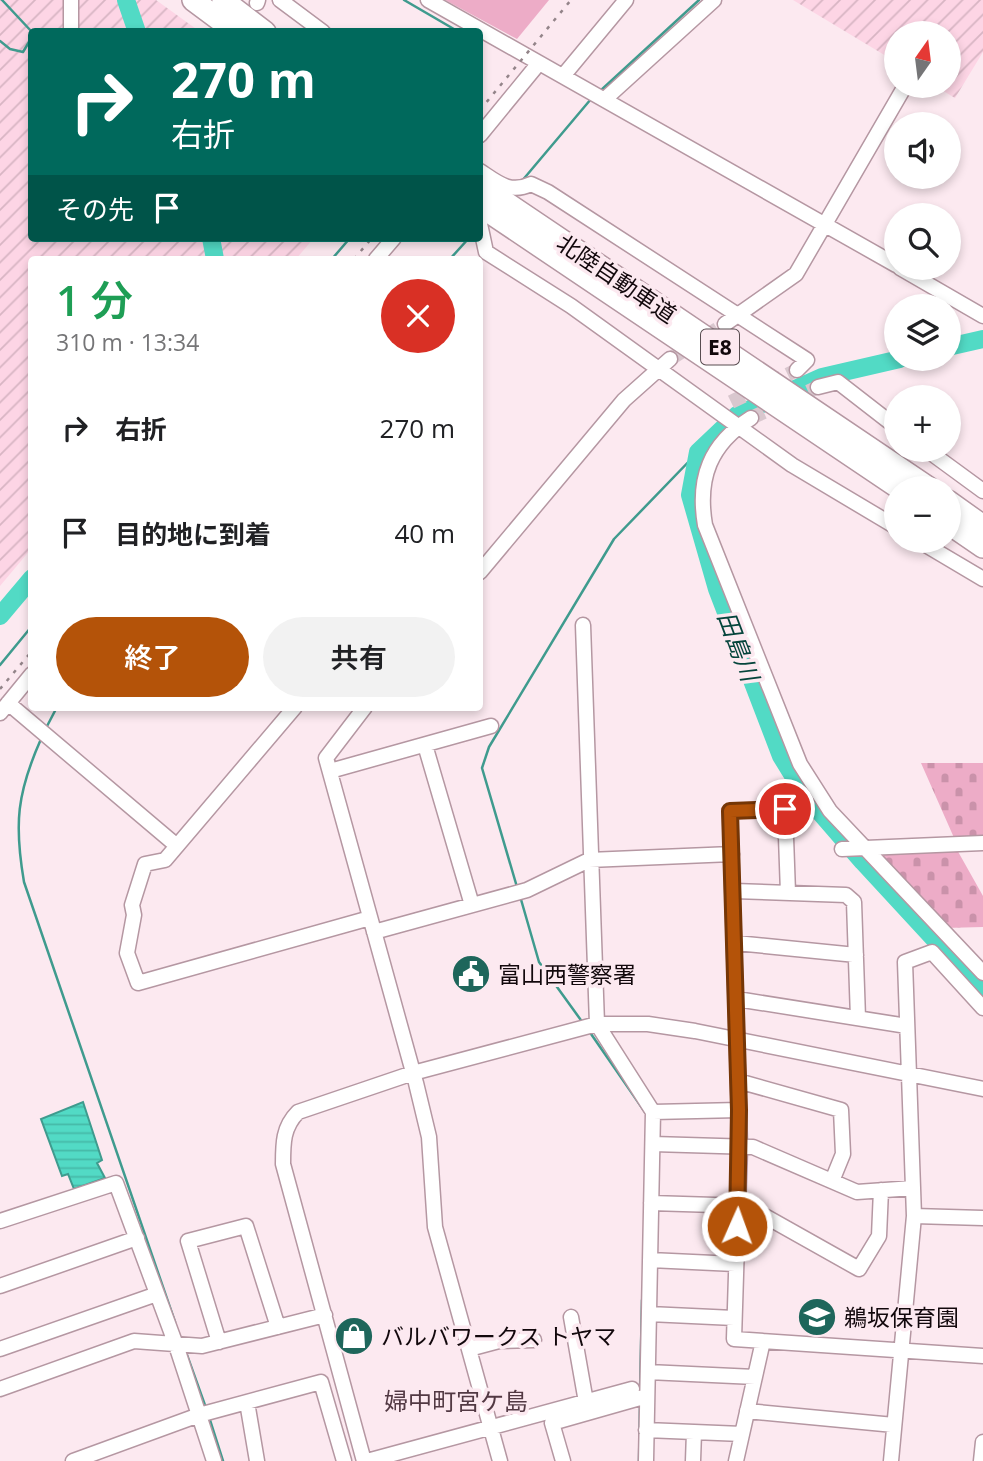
<!DOCTYPE html>
<html lang="ja">
<meta charset="utf-8">
<style>
body{margin:0;font-family:"Open Sans","Noto Sans JP",sans-serif;background:#f2f2f2;color:#202124;height:100vh;display:flex;flex-direction:column;font-size:26px;white-space:nowrap}
*{box-sizing:border-box;margin:0}
p{font-size:23px;color:#757577}
.icon{flex:none;width:38px;height:38px;fill:none;stroke:currentColor;stroke-width:2;stroke-linecap:round;stroke-linejoin:round}
.map{position:relative;flex:1;overflow:hidden}
.panel{position:absolute;left:28px;top:256px;width:455px;height:455px;display:flex;flex-direction:column;background:#fff;border-radius:7px;box-shadow:0 4px 10px #0003}
.panel>*{flex:none}
.banner{position:absolute;left:28px;top:28px;width:455px;height:214px;border-radius:7px;box-shadow:0 4px 10px #0003;background:#00695c;color:#fff;overflow:hidden}
.needle{width:46px;rotate:14deg}
.controls{position:absolute;left:884px;top:21px;display:grid;gap:14px}
.controls a{display:grid;place-items:center;width:77px;height:77px;border-radius:50%;background:#fff;box-shadow:0 4px 10px #0003;font-size:35px}
.pin{position:absolute;display:grid;place-items:center;width:60px;height:60px;color:#fff;margin:-30px;border:4px solid #fff;border-radius:50%;box-shadow:0 2px 7px #0007}
.me{position:absolute;width:77px;margin:-38px;rotate:2deg;stroke-linejoin:round;filter:drop-shadow(0 0 5px #0008)}
.turn{display:flex;align-items:center;gap:24px;height:147px;padding:0 28px;font-size:32px}
.turn .icon{width:91px;height:91px;stroke-width:2.5}
.turn b{display:block;font-size:49px;line-height:60px}
.then{display:flex;align-items:center;height:66px;padding:0 28px;background:#0003;gap:14px;font-size:26px}
.round{display:grid;place-items:center;flex:none;width:74px;height:74px;border-radius:37px;background:#f2f2f2}
.head{display:flex;align-items:center;justify-content:space-between;height:119px;padding:0 28px}
h1{font-size:42px;font-weight:600;line-height:52px;color:#1e9e55}
.button{display:flex;gap:14px;margin-top:auto;padding:14px 28px}
.button a{flex:1;height:80px;border-radius:42px;background:#b45309;color:#fff;font-size:28px;font-weight:600;line-height:80px;text-align:center}
.button a+a{background:#f2f2f2;color:#202124}
ul{padding:0;list-style:none}
li{display:flex;align-items:center;gap:21px;height:105px;padding:0 28px}
li div{flex:1}
li b{display:block;font-size:26px}
li em{font-style:normal}
.map>svg:first-child{display:block}
.industrial{fill:url(#industrial-furrows)}
.green{fill:#edacc7}
.cemetery{fill:url(#cemetery-stones)}
.water{fill:url(#water-rules);stroke:#3f9b8e;stroke-width:2}
.lines{fill:none;stroke-linecap:round;stroke-linejoin:round}
.stream{stroke:#3f9b8e;stroke-width:2.5}
.river{stroke:#52dac5;stroke-width:18}
.minor-tunnel{stroke:#d9c7ce;stroke-width:14;stroke-dasharray:14 7;stroke-linecap:butt}
.minor-casing{stroke:#b597a2;stroke-width:17}
.highway-casing{stroke:#b597a2;stroke-width:24}
.minor{stroke:#fff;stroke-width:14}
.highway{stroke:#fff;stroke-width:21}
.rail{stroke:#938489;stroke-width:2.5;stroke-dasharray:3.5 7;stroke-linecap:butt}
.route-casing{stroke:#753606;stroke-width:18}
.route{stroke:#b45309;stroke-width:12}
.labels{text-anchor:middle;dominant-baseline:central;stroke-width:7;stroke-linejoin:round;paint-order:stroke}
.shield{fill:#fce9f0;stroke:#584c50;stroke-width:2}
.shield-label{font-size:21px;font-weight:bold;fill:#12080c}
.street-label{font-size:23px;fill:#12080c;stroke:#fce9f0}
.poi-label{font-size:23px;fill:#12080c;stroke:#fce9f0;text-anchor:start}
.water-label{font-size:24px;font-style:italic;fill:#04443b;stroke:#fce9f0}
.neighbourhood-label{font-size:24px;fill:#523943;stroke:#fce9f0}
</style>
<div class="map">
<svg width="983" height="1461" viewBox="0 0 983 1461">
<defs>
<pattern id="industrial-furrows" width="10" height="10" patternUnits="userSpaceOnUse" patternTransform="scale(1.75)"><rect width="10" height="10" fill="#fdd5e5"/><path d="M-1 1l2-2M0 10L10 0M9 11l2-2" fill="none" stroke="#d8b5c3"/></pattern>
<pattern id="cemetery-stones" width="16" height="16" patternUnits="userSpaceOnUse" patternTransform="scale(1.75)"><rect width="16" height="16" fill="#edacc7"/><path d="M2 7V4a2 2 0 0 1 4 0v3zM10 15v-3a2 2 0 0 1 4 0v3z" fill="#ca92aa"/></pattern>
<pattern id="water-rules" width="6" height="5" patternUnits="userSpaceOnUse" patternTransform="scale(1.75)"><rect width="6" height="5" fill="#52dac5"/><path d="M0 2.5h6" fill="none" stroke="#46baa8"/></pattern>
</defs>
<rect width="100%" height="100%" fill="#fce9f0"/>
<path class="industrial" d="M0,0H156L199,31L32,32V238H314L296,259H32L31,549L0,586Z
M793,0H983V52L955,98L935,86H948V33H896V62Z"/>
<path class="green" d="M445,0H549L517,39Z"/>
<path class="cemetery" d="M921,763H983V838L955,840Z
M956,848L983,896V927L945,928L874,854Z"/>
<path class="water" d="M83,1102L102,1160L97,1163L105,1178L74,1189L68,1174L62,1176L41,1119Z"/>
<g class="lines">
<path class="stream" d="M2,0L32,32
M404,0L459,32
M0,41L10,49L23,52L32,37
M599,92L699,0
M521,182L591,99
M332,259L350,238
M450,259L469,238
M0,665L32,626
M45,730L57,707
M41,739C17,793 14,824 24,882L175,1322
M517,887L482,768L489,747L614,539L698,452
M520,896L539,962L583,1023
M589,1031L647,1115
M187,1355L206,1408
M640,1391L642,1300
M209,1417L223,1461
M639,1461L640,1405"/>
<path class="river" d="M126,0L137,32
M211,238L215,259
M948,347L983,339
M900,359L822,377L737,415L698,452L690,495L717,589L781,756L805,795L863,862L983,992
M0,616L32,578"/>
<path class="minor-tunnel" d="M670,359L725,324
M731,402L797,370
M751,418L818,387"/>
<g class="minor-casing">
<path id="minor" d="M71,0V32
M280,0L323,32
M428,0L896,265
M257,3L258,0
M563,76L626,0
M605,99L714,0
M480,135L539,63
M480,171C498,183 510,194 531,184L548,192L807,360L797,370
M480,224L486,252L571,306L792,465L896,527
M376,259L394,238
M900,268L983,316
M725,324L796,274L905,86
M818,387L838,382L896,427
M751,418C710,444 697,478 705,525L800,764L830,811L983,973
M927,450L983,491
M919,541L983,579
M480,572L624,400L670,359
M583,625L597,1024L653,1112L646,1461
M8,703L177,846
M295,707L165,860L145,864L132,905L134,915L127,953L138,983L370,918
M365,707L326,758L416,1083L429,1137L435,1227L500,1461
M0,713L32,674
M425,745L472,905
M330,771L491,726
M842,849L983,843
M734,891L846,895L854,902L858,1018
M788,893L785,809L730,811L740,1147L734,1339L983,1356
M374,932L527,890L589,860L732,854
M736,943L856,955
M737,999L907,1026
M738,1081L841,1110L843,1154L832,1181
M653,1112L739,1110
M653,1144L753,1147L857,1192L913,1188
M651,1203L747,1206L859,1269L879,1236L881,1190
M914,1216L983,1218
M0,1221L116,1183L176,1345L214,1461
M650,1260L735,1264
M0,1286L137,1238
M649,1314L734,1318
M571,1317L586,1402
M219,1342L188,1241L246,1226L278,1327
M0,1349L157,1294
M469,1349L499,1341L534,1340
M648,1372L755,1377
M0,1389L134,1341L202,1346L325,1315
M247,1402L257,1461
M747,1411L894,1425
M646,1430L742,1434
M73,1461L199,1415L321,1382L344,1461
M364,1461L283,1164C283,1143 283,1127 298,1112L413,1073L597,1024H648L695,1031L983,1089
M367,1461L632,1389
M563,1461L552,1423L647,1396
M693,1461L694,1432
M736,1461L763,1341
M891,1461L914,1216L905,962L932,952L983,1008
M981,1461L983,1442"/>
</g>
<g class="highway-casing">
<path id="highway" d="M193,0L236,32
M223,0L265,32
M480,185L929,488
M480,206L899,488
M948,501L983,526
M948,523L983,547"/>
</g>
<use href="#minor" class="minor"/>
<use href="#highway" class="highway"/>
<path class="rail" d="M480,110L571,0
M354,259L372,238
M0,689L32,651"/>
</g>
<g class="lines">
<g class="route-casing">
<path id="route" d="M737,1226L739,1110L730,811L785,809"/>
</g>
<use href="#route" class="route"/>
</g>
<defs>
<g id="civic-disc" transform="scale(2.0125)"><circle r="9.5" fill="#1e665b" stroke="#fce9f0"/><path d="M-.6-6.5H3V-4.5H.6V-3L4-1V1h2V6H-6V1h2V-1L-.6-3ZM-1.2 2.5V6h2.4V2.5Z" fill="#fff"/></g>
<g id="school-disc" transform="scale(2.0125)"><circle r="9.5" fill="#1e665b" stroke="#fce9f0"/><path d="M0-5L7-2L0 1L-7-2ZM-4 1L0 2.5L4 1V4Q0 6-4 4Z" fill="#fff"/></g>
<g id="shop-disc" transform="scale(2.0125)"><circle r="9.5" fill="#1e665b" stroke="#fce9f0"/><path d="M-5-2.5h2.3a2.7 3.5 0 0 1 5.4 0H5L5.5 6h-11ZM-1.5-2.5h3a1.5 2.3 0 0 0-3 0Z" fill="#fff"/></g>
</defs>
<g fill-rule="evenodd">
<use href="#civic-disc" x="471" y="974"/>
<use href="#school-disc" x="817" y="1317"/>
<use href="#shop-disc" x="354" y="1336"/>
</g>
<g class="labels">
<rect class="shield" x="701" y="329.5" width="38" height="35" rx="5"/>
<g class="shield-label">
<text x="720" y="347">E8</text>
</g>
<g class="street-label">
<text transform="translate(617 278) rotate(34)">北陸自動車道</text>
</g>
<g class="poi-label">
<text x="498" y="974">富山西警察署</text>
<text x="844" y="1317">鵜坂保育園</text>
<text x="381" y="1336">バルバワークス トヤマ</text>
</g>
<g class="water-label">
<text transform="translate(739 646) rotate(69)">田島川</text>
</g>
<g class="neighbourhood-label">
<text x="456" y="1400">婦中町宮ケ島</text>
</g>
</g>
</svg>
<div class="controls">
<a><svg class="needle" viewBox="-14 -14 28 28"><path d="M0-13l5 13h-10z" fill="#e53935"/><path d="M0 13l5-13h-10z" fill="#757577"/></svg></a>
<a><svg class="icon" aria-label="sound" viewBox="0 0 24 24"><path d="M4 9h4l5-4v14l-5-4H4zM17 9q2 3 0 6"/></svg></a>
<a><svg class="icon" aria-label="search" viewBox="0 0 24 24"><circle cx="10" cy="10" r="6"/><path d="M15 15l6 6"/></svg></a>
<a><svg class="icon" aria-label="layers" viewBox="0 0 24 24"><path d="M12 4l9 5-9 5-9-5zM3 14l9 5 9-5"/></svg></a>
<a>+</a>
<a>−</a>
</div>
<div class="pin" style="left:785px;top:809px;background:#d93025"><svg class="icon" aria-label="arrive" viewBox="0 0 24 24"><path d="M6 21V4h12l-3 4 3 4H6"/></svg></div>
<svg class="me" style="left:737px;top:1226px" viewBox="-20 -20 40 40"><circle r="17" fill="#b45309" stroke="#fff" stroke-width="3"/><path d="M0-11L8 9 0 5-8 9z" fill="#fff"/></svg>
<div class="banner">
<div class="turn"><svg class="icon" aria-label="right" viewBox="0 0 24 24"><path d="M7 20v-9h11M14 6l5 5-5 5"/></svg><div><b>270 m</b>右折</div></div>
<div class="then">その先<svg class="icon" aria-label="arrive" viewBox="0 0 24 24"><path d="M6 21V4h12l-3 4 3 4H6"/></svg></div>
</div>
<section class="panel">
<div class="head"><div><h1>1 分</h1><p>310 m · 13:34</p></div><a class="round" style="background:#d93025;color:#fff"><svg class="icon" aria-label="close" viewBox="0 0 24 24"><path d="M6 6l12 12M18 6L6 18"/></svg></a></div>
<ul>
<li><svg class="icon" aria-label="right" viewBox="0 0 24 24"><path d="M7 20v-9h11M14 6l5 5-5 5"/></svg><div><b>右折</b></div><em>270 m</em></li>
<li><svg class="icon" aria-label="arrive" viewBox="0 0 24 24"><path d="M6 21V4h12l-3 4 3 4H6"/></svg><div><b>目的地に到着</b></div><em>40 m</em></li>
</ul>
<div class="button"><a>終了</a><a>共有</a></div>
</section>
</div>
